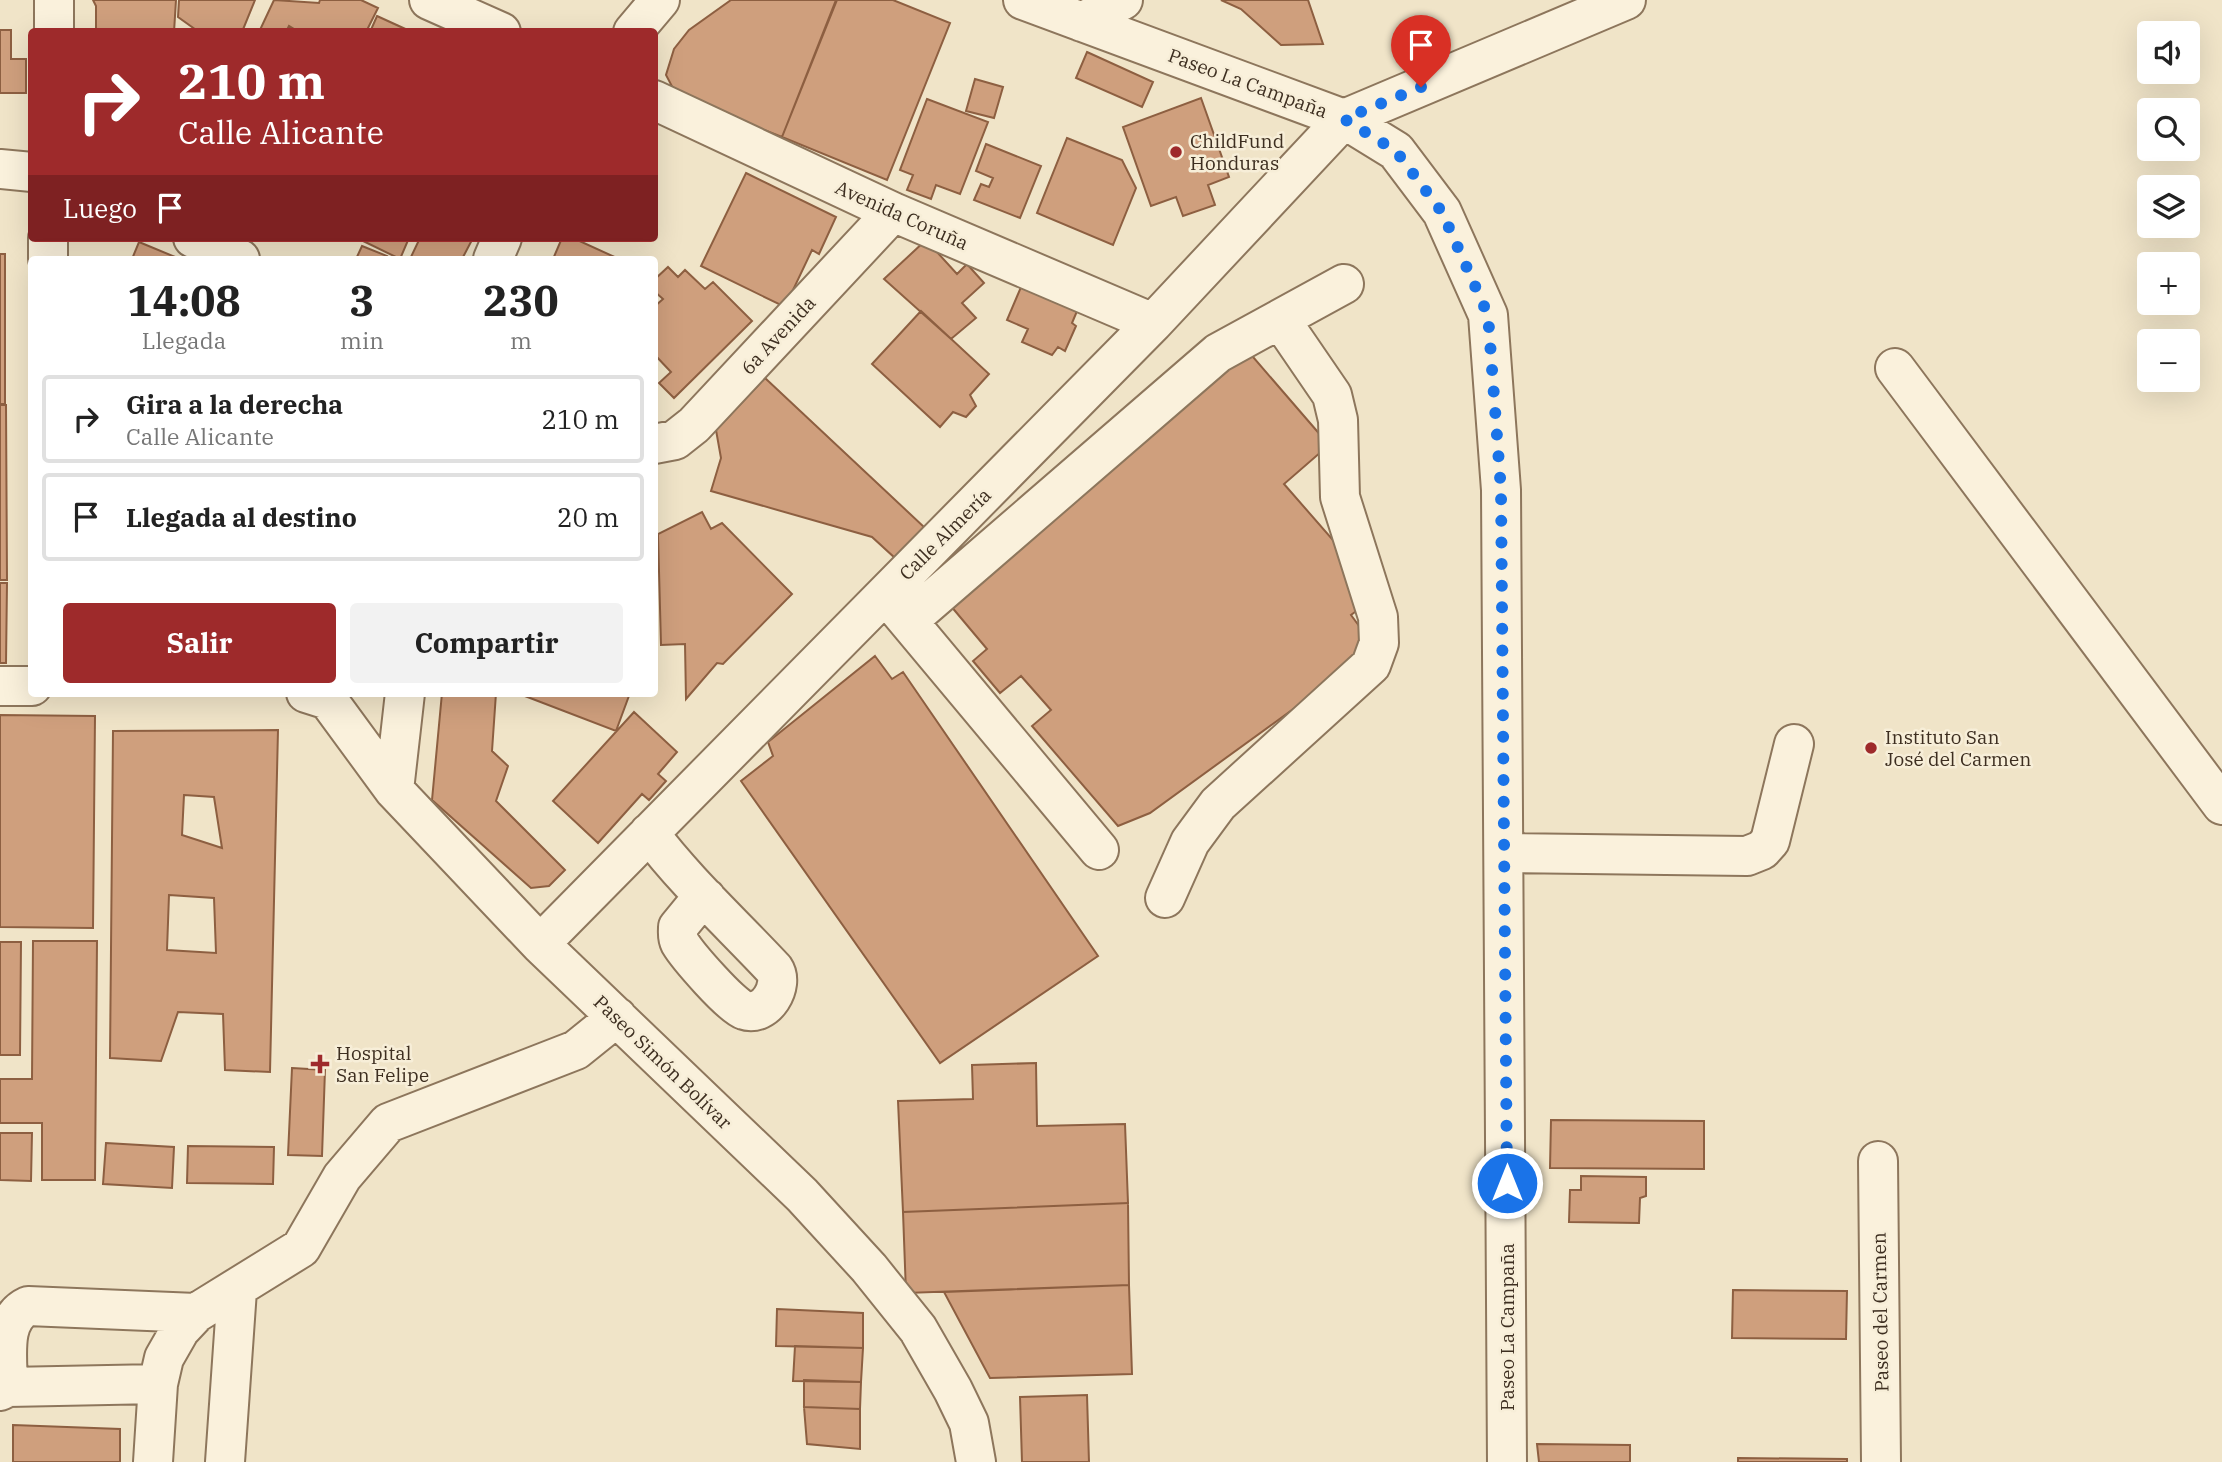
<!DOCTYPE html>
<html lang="es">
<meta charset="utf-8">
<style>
body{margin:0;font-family:"IBM Plex Serif",serif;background:#f2f2f2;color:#222;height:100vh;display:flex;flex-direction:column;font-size:26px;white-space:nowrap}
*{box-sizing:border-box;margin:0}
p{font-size:23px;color:#767676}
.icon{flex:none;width:38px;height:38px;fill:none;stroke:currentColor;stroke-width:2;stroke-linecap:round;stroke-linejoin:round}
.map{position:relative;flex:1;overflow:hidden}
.drawer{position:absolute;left:28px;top:256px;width:630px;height:441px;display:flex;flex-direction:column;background:#fff;border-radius:7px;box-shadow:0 7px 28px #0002}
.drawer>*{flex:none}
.hud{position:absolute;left:28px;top:28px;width:630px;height:214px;border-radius:7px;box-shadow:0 7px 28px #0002;background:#9e2a2b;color:#fff;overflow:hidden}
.fabs{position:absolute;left:2137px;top:21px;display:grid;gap:14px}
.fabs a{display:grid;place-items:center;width:63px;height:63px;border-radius:7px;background:#fff;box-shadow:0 7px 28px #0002;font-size:35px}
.pin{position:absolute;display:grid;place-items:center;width:60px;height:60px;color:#fff;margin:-72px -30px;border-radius:50% 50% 50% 0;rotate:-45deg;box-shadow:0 0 7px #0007}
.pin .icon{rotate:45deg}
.me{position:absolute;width:77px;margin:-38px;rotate:0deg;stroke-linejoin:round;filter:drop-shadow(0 0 5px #0008)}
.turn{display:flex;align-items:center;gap:24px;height:147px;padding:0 35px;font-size:32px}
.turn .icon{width:91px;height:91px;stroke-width:2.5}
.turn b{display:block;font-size:49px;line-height:60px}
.then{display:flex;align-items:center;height:66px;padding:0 35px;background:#0003;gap:14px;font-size:26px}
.eta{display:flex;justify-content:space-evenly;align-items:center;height:119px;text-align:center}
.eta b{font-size:42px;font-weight:700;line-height:49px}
.primary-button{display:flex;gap:14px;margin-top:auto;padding:14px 35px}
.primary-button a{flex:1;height:80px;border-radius:7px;background:#9e2a2b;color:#fff;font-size:28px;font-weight:700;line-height:80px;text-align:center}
.primary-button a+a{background:#f2f2f2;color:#222}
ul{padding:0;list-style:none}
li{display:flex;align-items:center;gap:21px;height:88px;margin:0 14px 10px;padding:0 21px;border:4px solid #e0e0e0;border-radius:7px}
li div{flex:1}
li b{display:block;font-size:26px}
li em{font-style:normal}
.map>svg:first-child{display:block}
.building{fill:#cf9f7d;stroke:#8d5f41;stroke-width:2;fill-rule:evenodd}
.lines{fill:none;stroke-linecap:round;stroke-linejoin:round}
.minor-casing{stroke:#8d765c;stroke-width:42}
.minor{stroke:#faf1dc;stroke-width:38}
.route{stroke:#1a73e8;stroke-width:12;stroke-dasharray:0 21.6}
.poi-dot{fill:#9e2a2b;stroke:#f7eed8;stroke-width:2.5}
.labels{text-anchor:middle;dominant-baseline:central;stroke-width:5;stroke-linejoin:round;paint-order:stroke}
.street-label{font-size:19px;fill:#3d2e20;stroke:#f7eed8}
.poi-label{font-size:19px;fill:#3d2e20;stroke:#f7eed8;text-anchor:start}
</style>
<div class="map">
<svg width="2222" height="1462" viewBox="0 0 2222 1462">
<rect width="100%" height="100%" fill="#f0e4c8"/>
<path class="building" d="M93,0H176L174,32H96V6Z
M179,0H255L242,32H199L178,17Z
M274,0L319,3L320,0H361L378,8L366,32H299L289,26L286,32H259Z
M731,0H836L782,137L677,96L666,75L674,49L689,30Z
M837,0H893L950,23L887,180L782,137Z
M1221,0H1308L1323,44L1281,45L1241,9Z
M377,16L412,32H370Z
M0,30H11V59H26V93H0Z
M1087,52L1153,82L1142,107L1076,78Z
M975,79L1003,87L994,118L966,111Z
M1201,98L1229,177L1208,185L1215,205L1183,216L1176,197L1151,206L1123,127Z
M927,99L988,122L960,194L936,185L931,199L907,190L913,175L900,170Z
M1067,138L1122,160L1136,188L1113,245L1037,213Z
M986,144L1041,166L1020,218L974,200L981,184L989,187L993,178L976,171Z
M746,173L836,217L819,254L812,250L785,307L701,266Z
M357,238H409L400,259Z
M420,238H473L462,259H410Z
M562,238H573L619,259H553Z
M926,240L957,274L967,264L984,283L962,303L976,318L951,339L884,279Z
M139,242L180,259H132Z
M362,246L387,256L386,259H356Z
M0,254H5V404H0Z
M668,267L678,277L685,270L705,289L713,282L752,321L674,398L659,383L671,372L654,354V307L663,299L654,291V280Z
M1024,280L1080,304L1072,323L1076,326L1065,351L1058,347L1052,355L1022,342L1028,329L1007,320Z
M921,311L989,374L970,395L976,406L966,417L953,412L940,427L872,364Z
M1241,343L1329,445L1284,484L1346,555L1363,606L1351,615L1376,649L1150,813L1118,826L1032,726L1051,710L1021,676L1000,693L973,661L987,649L945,599Z
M765,378L924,527L895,558L872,537L711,491L721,458L716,430Z
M0,405H6L7,580H0Z
M702,512L711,529L722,523L792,594L723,664L717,663L686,699L685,644L661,645L658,534Z
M0,583H7L6,663H0Z
M875,656L892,679L903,672L1098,956L940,1063L741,781L773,756L768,742Z
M442,693H496L492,751L508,766L496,801L565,870L549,886L531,888L432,800Z
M517,693H630L616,731Z
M634,712L677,752L658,774L666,781L649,800L642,794L598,843L553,801Z
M0,715L95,716L93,928L0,927Z
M278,730L270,1072L225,1070L223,1014L178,1012L161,1061L110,1058L113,731ZM184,795L214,797L222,848L182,835ZM169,895L214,898L216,953L167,950Z
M33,941H97L95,1180H42V1123H0V1079H32Z
M0,942H21L20,1055H0Z
M1036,1063L1037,1126L1125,1124L1128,1203L903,1212L898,1101L973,1099L972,1065Z
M292,1068L325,1070L322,1156L288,1155Z
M1551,1120L1704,1121V1169L1550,1168Z
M0,1133H32L31,1181L0,1180Z
M106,1143L174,1147L172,1188L103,1184Z
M188,1146L274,1147L273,1184L187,1183Z
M1581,1176L1646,1177V1196L1640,1198L1639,1223L1569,1222L1570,1190H1581Z
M1128,1203L1129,1285L906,1293L903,1212Z
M1129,1285L1132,1374L990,1378L944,1292Z
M1733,1290L1847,1291L1846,1339L1732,1338Z
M777,1309L863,1313V1348L776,1346Z
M795,1346L863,1348L861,1382L793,1381Z
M804,1380L861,1382L860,1409L804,1407Z
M1087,1395L1089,1462H1022L1020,1397Z
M804,1407L860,1409V1449L807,1444Z
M13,1425L120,1429V1462H13Z
M1537,1444L1630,1445V1462H1539Z
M1738,1458L1847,1459V1462H1738Z"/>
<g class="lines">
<g class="minor-casing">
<path id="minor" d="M429,0L501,32
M1023,0L1344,119L1396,151L1442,212L1488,315L1501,490L1507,1462
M1082,22L1123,0
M54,32V0
M633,32L660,0
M654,100L893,212L1153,323
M0,169L32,172
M193,238L240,259
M48,259V238
M493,259L502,238
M1895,368L2222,805
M654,444L675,440L694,425L893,212
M891,601L1099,850
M908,621L1218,353L1344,284
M0,686H32
M306,693L328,700L394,790L540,944L802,1195L869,1268L918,1329L953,1390L969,1423L976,1462
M394,790L405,693
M649,833C686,882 732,924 774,969C785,985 766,1018 744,1010C731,1006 687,955 680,943C677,937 678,933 678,927L696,905L706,898
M1504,853L1747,856L1762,850L1770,841L1794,744
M1165,898L1190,842L1218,804L1371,665L1379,643L1378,617L1340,497L1338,420L1332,395L1280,319
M540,944L1153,323L1344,119L1626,0
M1878,1161L1881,1462
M8,1387C8,1359 0,1319 28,1306L196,1313
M0,1391L8,1387L158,1384
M153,1462L158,1384L164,1358L180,1330L196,1313L301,1248L342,1177L388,1123L576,1050L617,1017
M225,1462L237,1290"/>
</g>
<use href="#minor" class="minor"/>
</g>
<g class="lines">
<path class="route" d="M1421,87L1344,119L1396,151L1442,212L1488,315L1501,490L1507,1183"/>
</g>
<g class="poi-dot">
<circle cx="1176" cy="152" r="7"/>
<circle cx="1871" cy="748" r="7"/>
<path d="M316.5 1053.5h7v7h7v7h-7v7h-7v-7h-7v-7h7z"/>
</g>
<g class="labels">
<g class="street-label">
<text transform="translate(1248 83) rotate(20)">Paseo La Campaña</text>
<text transform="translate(902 215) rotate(24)">Avenida Coruña</text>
<text transform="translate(778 335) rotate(-47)">6a Avenida</text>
<text transform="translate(945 534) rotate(-45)">Calle Almería</text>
<text transform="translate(663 1062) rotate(44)">Paseo Simón Bolívar</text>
<text transform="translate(1880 1312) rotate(-91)">Paseo del Carmen</text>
<text transform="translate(1507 1327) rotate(-90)">Paseo La Campaña</text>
</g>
<g class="poi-label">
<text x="1190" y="141">ChildFund<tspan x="1190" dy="22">Honduras</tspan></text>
<text x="1885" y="737">Instituto San<tspan x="1885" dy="22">José del Carmen</tspan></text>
<text x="336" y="1053">Hospital<tspan x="336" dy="22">San Felipe</tspan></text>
</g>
</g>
</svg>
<div class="fabs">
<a><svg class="icon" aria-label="sound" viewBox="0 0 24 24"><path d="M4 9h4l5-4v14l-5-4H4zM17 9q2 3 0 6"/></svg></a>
<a><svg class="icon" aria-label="search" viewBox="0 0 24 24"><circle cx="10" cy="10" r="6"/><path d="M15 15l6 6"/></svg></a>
<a><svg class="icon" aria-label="layers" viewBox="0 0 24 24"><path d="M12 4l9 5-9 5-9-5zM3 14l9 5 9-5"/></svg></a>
<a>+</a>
<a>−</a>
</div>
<div class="pin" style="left:1421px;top:87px;background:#d93025"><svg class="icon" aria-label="arrive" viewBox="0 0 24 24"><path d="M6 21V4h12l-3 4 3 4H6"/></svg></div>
<svg class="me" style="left:1507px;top:1183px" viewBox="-20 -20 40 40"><circle r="17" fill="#1a73e8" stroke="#fff" stroke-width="3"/><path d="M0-11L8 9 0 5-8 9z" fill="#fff"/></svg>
<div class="hud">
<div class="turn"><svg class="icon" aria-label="right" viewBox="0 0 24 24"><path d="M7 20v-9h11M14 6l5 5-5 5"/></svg><div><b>210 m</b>Calle Alicante</div></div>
<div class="then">Luego<svg class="icon" aria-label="arrive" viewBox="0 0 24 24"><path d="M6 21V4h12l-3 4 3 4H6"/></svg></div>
</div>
<section class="drawer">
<div class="eta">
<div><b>14:08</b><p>Llegada</p></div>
<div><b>3</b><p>min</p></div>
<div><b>230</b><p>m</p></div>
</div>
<ul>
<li><svg class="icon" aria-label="right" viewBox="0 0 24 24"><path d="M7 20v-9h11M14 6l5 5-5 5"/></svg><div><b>Gira a la derecha</b><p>Calle Alicante</p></div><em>210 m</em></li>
<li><svg class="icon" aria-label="arrive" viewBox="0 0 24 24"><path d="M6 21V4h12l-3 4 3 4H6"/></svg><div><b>Llegada al destino</b></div><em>20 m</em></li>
</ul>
<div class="primary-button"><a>Salir</a><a>Compartir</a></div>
</section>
</div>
